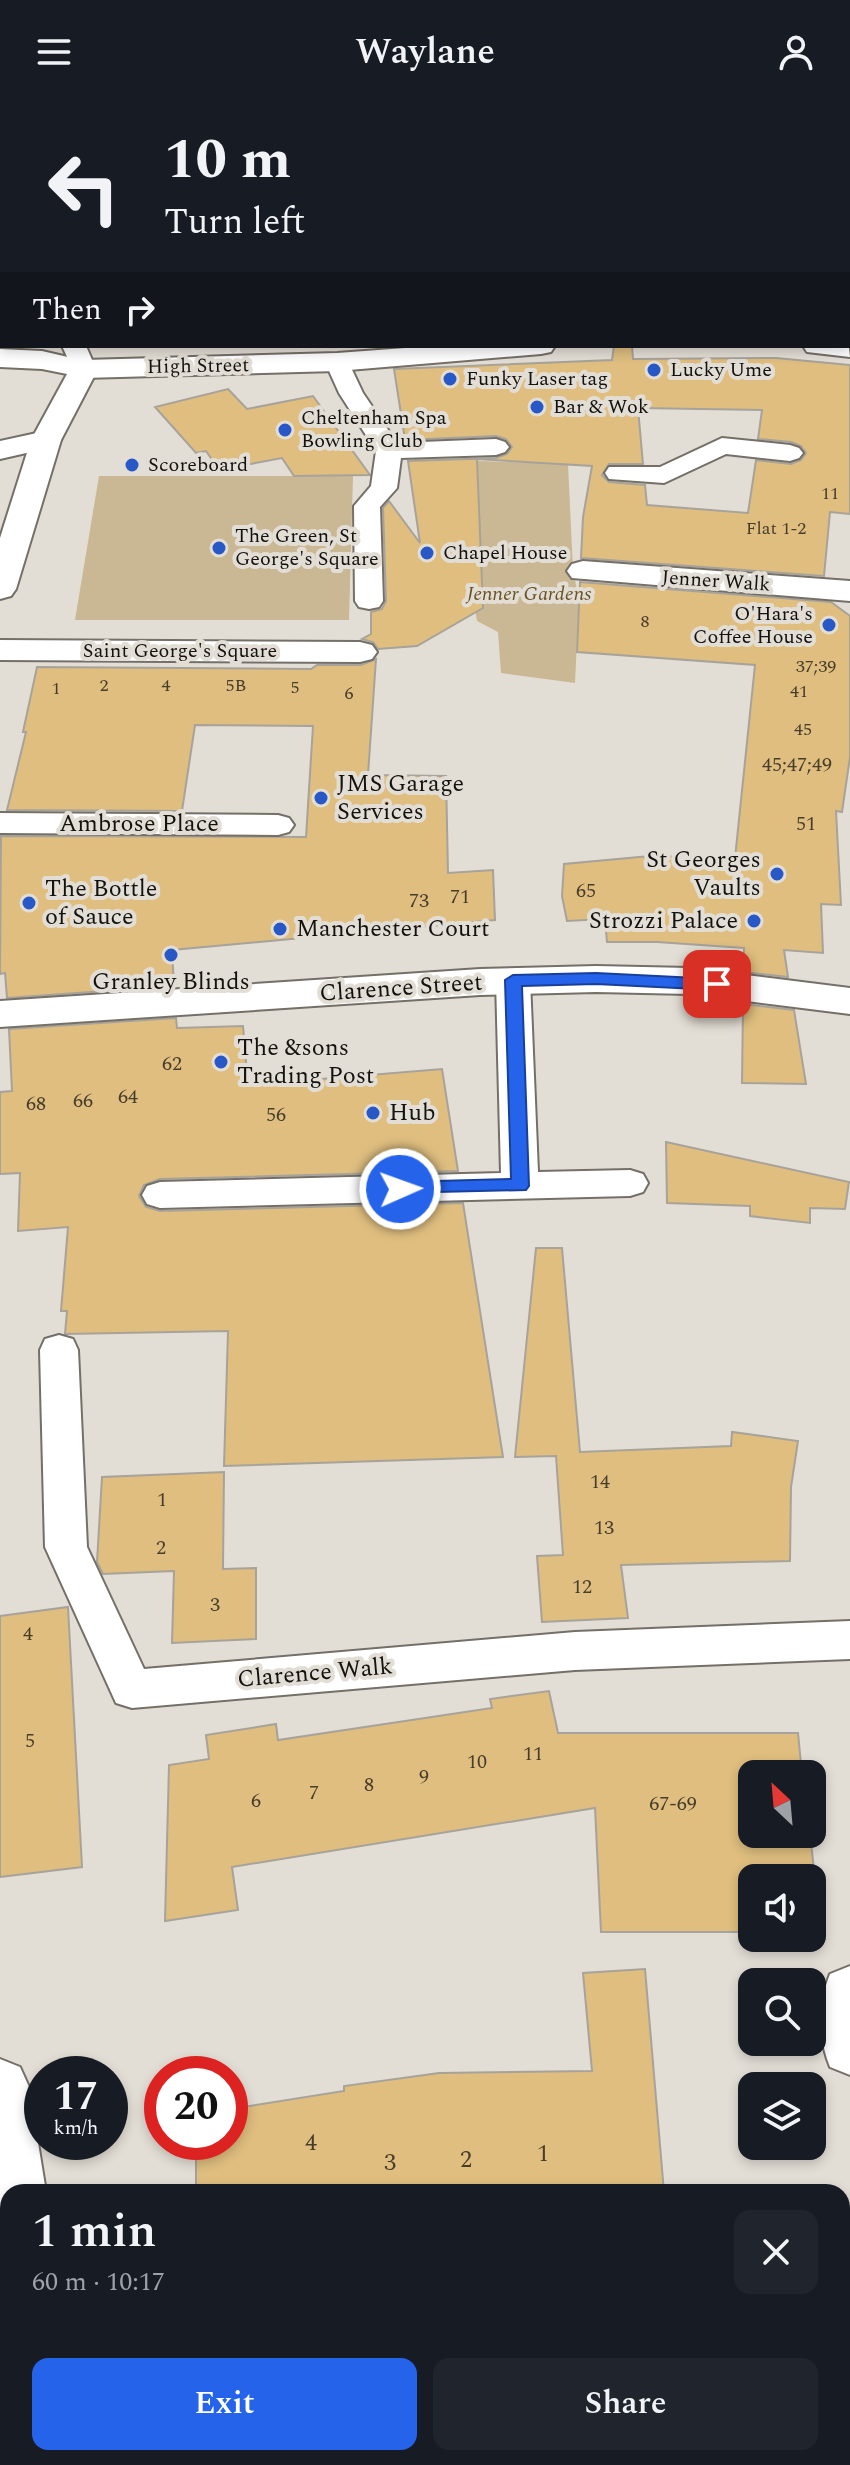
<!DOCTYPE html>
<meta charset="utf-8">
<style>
body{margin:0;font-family:Spectral,serif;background:#20242c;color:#f1f3f6;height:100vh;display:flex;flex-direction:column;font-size:30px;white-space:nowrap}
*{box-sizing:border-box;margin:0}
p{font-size:26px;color:#9ea1a6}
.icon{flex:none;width:44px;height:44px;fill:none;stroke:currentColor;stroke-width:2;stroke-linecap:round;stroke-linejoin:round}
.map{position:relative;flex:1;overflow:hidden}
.drawer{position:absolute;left:0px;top:2080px;width:850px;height:282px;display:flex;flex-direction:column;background:#171b24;border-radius:24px 24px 0 0;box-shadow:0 4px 12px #0003}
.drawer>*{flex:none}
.banner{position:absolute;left:0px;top:0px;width:850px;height:244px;box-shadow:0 4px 12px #0003;background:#171b24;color:#f1f3f6;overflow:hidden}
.needle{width:52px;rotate:334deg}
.tools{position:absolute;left:738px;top:1656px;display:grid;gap:16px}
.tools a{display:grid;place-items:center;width:88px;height:88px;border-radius:16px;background:#171b24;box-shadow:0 4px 12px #0003;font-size:40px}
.speed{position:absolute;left:24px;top:1952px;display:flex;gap:16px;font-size:40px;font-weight:700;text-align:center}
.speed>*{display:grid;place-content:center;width:104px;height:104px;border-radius:50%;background:#171b24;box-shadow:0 4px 12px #0003;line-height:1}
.speed small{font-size:20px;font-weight:400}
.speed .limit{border:12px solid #d22;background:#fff;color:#111}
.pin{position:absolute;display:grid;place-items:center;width:68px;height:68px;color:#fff;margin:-34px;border-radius:16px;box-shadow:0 4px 12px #0006}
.me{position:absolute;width:88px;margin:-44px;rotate:88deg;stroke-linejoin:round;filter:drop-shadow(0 0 6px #0008)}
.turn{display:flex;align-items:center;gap:28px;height:168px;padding:0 32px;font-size:36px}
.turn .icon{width:104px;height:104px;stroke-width:2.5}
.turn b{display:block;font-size:56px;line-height:68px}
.then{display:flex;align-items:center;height:76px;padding:0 32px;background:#0003;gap:16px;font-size:30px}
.round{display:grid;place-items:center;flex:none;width:84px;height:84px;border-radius:16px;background:#20242c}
.headline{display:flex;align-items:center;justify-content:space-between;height:136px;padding:0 32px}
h1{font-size:48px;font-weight:600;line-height:60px}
.primary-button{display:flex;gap:16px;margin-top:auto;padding:16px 32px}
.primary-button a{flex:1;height:92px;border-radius:16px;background:#2563eb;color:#fff;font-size:32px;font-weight:600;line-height:92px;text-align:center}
.primary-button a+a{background:#20242c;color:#f1f3f6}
header{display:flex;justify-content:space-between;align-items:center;height:104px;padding:0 32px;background:#171b24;font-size:36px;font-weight:600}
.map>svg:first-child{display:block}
.green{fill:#cab793}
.building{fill:#dfbe7f;stroke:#a7a39a;stroke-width:2;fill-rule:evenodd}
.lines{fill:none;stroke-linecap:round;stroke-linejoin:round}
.service-casing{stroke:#746f67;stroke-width:4}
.minor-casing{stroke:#746f67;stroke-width:4}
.tertiary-casing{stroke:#746f67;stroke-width:4}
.service{fill:#fff;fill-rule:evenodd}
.minor{fill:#fff;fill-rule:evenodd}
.tertiary{fill:#fff;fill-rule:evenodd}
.route{fill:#2563eb;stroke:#184099;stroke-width:2}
.poi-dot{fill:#2858c6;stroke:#e3ded5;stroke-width:3}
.labels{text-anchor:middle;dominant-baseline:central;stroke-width:8;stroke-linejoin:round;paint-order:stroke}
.far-number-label{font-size:18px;fill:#473d2b}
.far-street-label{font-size:20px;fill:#14120f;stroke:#e3ded5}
.far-poi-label{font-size:20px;fill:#14120f;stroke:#e3ded5;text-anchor:start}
.far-park-label{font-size:20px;font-style:italic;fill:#685122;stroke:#e3ded5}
.number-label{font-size:20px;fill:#473d2b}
.poi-label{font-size:24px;fill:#14120f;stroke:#e3ded5;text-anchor:start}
.street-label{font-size:24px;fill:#14120f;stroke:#e3ded5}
.near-number-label{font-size:24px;fill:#473d2b}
</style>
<header><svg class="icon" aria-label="menu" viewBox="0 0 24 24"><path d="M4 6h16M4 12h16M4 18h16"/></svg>Waylane<svg class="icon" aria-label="person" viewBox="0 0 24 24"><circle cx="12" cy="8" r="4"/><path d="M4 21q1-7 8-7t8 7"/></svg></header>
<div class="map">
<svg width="850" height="2361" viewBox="0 0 850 2361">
<rect width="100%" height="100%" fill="#e3ded5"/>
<path class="green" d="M414,355L568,360L573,466L579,496L575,579L501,569L498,528L477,517L473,492L482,491L479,407L457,406L414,369Z
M99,372H353L349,516H75Z"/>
<path class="building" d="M614,242H632L633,255L776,254L850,261V410L830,408L824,472L581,454L583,413L592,362L477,355L483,504L417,542L378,545L373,538L362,535L371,530V508L382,505L386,497L383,404L389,397L420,439L408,357L496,354L507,350L512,343L506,335L496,332L405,336L394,265L612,256ZM638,304L762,306L758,335L791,338L801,342L806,349L801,356L791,360L756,356L748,409L647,401L645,381L609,378L602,371L609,360H643Z
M228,285L247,305L313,292L370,371L294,372L282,354L219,366L206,347L196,349L155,303Z
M580,478L831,498L850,512V653L842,708L836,707L841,801L821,800L823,849L784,846L788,873L743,868L744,844L657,838H607L605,815L567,817L562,792L564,760L650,752L735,754L755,561L577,548Z
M376,555L368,671L446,672L448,769L493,766L495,816L172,846L174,882L7,894L5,869L0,870L1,732L306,733L313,622L195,621L182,707L7,706L26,628H23L37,563L311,565L317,561H361Z
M743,900L794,906L806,980L742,979Z
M176,914L177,924L243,922L248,981L442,965L458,1067L160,1075L144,1081L139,1092L146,1103L160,1107L463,1099L503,1353L224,1362L228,1227L65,1230L67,1207H61L68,1123L18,1127L20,1069L0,1070V988L12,987L9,925Z
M666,1038L849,1078L845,1105L810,1104V1119L750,1112V1102L667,1099Z
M536,1144H562L580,1348L731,1342L732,1328L798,1337L791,1383L790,1457L621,1461L628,1514L542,1518L537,1452L563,1451L556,1352L515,1353Z
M224,1368L223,1465L256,1464V1535L172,1539L174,1467L103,1470L97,1458L102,1373Z
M68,1503L82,1763L0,1773V1512Z
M549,1587L558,1629H798L802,1670H752V1730H810L821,1828H812V1774H752V1828H601L595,1704L232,1763L238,1806L165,1817L169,1661L209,1655L206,1631L276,1620L278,1636L492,1604L490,1595Z
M645,1865L664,2088H196V2038H230V2005L344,1987V1982L439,1969L592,1967L583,1869Z"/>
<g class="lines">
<g class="service-casing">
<path id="service" d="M62,242H86L96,265L93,270H75Z
M337,251L346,253L363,289L397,339L496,335L505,338L509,343L505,348L496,351L401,354L397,384L380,403L383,497L379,503L369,505L359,503L355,497L354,402L371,382L376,347L339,289L325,258L328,253Z
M722,334L790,341L799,344L803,349L799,354L790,357L726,350L664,379L609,375L605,369L609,363H660Z
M0,709L278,711L289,714L294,721L289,728L278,731L0,729Z
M513,865L525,868L530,876L538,1068L630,1066L643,1070L648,1079L643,1088L630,1092L160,1104L147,1100L142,1091L147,1082L160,1078L501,1069L496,876L501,868Z
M59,1231L73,1235L78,1246L87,1443L144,1565L575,1528L850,1517V1555L575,1566L132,1604L116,1599L45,1443L40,1246L45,1235Z"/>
</g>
<g class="minor-casing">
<path id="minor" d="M224,0H248V2H224Z
M709,0H733L734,2H710Z
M848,236L850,253L807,248L803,242H848Z
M433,242H555L551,248L541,250L337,267L84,274L74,271L70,265L74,259L84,256L337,249Z
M46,327L57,330L61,336L57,342L0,355V337Z
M583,457L850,477V497L572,474L567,467L572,460Z
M0,536L360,538L372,541L377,548L372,555L360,558L0,556Z
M0,1955L20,1963L29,1983L46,2088H8V2114L0,2111Z
M850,2224V2286L842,2287V2225Z
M8,2310V2354H35L32,2361H0V2311Z"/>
</g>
<g class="tertiary-casing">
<path id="tertiary" d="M0,245L42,247L94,259L98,265L61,336L16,485L11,492L0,495V434L31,336L67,270L42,265L0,263Z
M596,862L690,864L850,884V910L690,890L596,888L480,891L0,923V897L480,865Z
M850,1862V1971L830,1963C818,1934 818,1899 830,1870Z"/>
</g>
<use href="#service" class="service"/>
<use href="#minor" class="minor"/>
<use href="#tertiary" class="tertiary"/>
</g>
<path class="route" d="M596,869L717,875L725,880L717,886L596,880L522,882L529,1082L526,1086L394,1089L391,1085L400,1078L511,1075L505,876L513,871Z"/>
<g class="poi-dot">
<circle cx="654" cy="266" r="8"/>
<circle cx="450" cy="275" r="8"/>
<circle cx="537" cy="303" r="8"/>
<circle cx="285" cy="326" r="8"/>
<circle cx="132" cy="361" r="8"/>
<circle cx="219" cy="444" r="8"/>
<circle cx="427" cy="449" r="8"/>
<circle cx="829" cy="521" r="8"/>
<circle cx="321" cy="694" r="8"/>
<circle cx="777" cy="770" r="8"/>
<circle cx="29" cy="799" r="8"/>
<circle cx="754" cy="817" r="8"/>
<circle cx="280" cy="825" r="8"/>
<circle cx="171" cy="851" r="8"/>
<circle cx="221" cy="958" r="8"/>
<circle cx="373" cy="1009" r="8"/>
</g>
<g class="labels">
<g class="far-number-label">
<text x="830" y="389">11</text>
<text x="776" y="424">Flat 1-2</text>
<text x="645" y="517">8</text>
<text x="816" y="562">37;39</text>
<text x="104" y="581">2</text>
<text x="166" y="581">4</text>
<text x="236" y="581">5B</text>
<text x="295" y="583">5</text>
<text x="56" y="584">1</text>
<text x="799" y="587">41</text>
<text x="349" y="589">6</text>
<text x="803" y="625">45</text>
</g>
<g class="far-street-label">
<text transform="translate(198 262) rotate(-1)">High Street</text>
<text transform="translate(716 477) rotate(4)">Jenner Walk</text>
<text x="180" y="547">Saint George's Square</text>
</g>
<g class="far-poi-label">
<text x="670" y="266">Lucky Ume</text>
<text x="466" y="275">Funky Laser tag</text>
<text x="553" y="303">Bar &amp; Wok</text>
<text x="301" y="314">Cheltenham Spa<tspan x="301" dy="23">Bowling Club</tspan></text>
<text x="148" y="361">Scoreboard</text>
<text x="235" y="432">The Green, St<tspan x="235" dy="23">George's Square</tspan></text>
<text x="443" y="449">Chapel House</text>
<text x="813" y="510" text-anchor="end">O'Hara's<tspan x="813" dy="23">Coffee House</tspan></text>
</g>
<g class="far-park-label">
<text x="529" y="490">Jenner Gardens</text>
</g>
<g class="number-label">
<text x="797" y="661">45;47;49</text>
<text x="806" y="720">51</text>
<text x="586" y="787">65</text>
<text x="460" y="793">71</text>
<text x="419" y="797">73</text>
<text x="172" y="960">62</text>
<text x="128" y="993">64</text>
<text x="83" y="997">66</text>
<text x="36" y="1000">68</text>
<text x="276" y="1011">56</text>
<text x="600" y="1378">14</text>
<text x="162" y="1396">1</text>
<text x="604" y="1424">13</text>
<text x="161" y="1444">2</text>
<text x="582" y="1483">12</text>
<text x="215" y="1501">3</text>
<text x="28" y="1530">4</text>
<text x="30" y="1637">5</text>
<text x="533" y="1650">11</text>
<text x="477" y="1658">10</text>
<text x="424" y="1673">9</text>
<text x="369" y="1681">8</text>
<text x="314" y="1689">7</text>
<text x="256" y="1697">6</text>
<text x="673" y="1700">67-69</text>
</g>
<g class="poi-label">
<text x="337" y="680">JMS Garage<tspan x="337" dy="28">Services</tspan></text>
<text x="761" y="756" text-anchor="end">St Georges<tspan x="761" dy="28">Vaults</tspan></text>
<text x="45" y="785">The Bottle<tspan x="45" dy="28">of Sauce</tspan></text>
<text x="738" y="817" text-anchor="end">Strozzi Palace</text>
<text x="296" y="825">Manchester Court</text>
<text x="171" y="878" text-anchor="middle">Granley Blinds</text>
<text x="237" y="944">The &amp;sons<tspan x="237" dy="28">Trading Post</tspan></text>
<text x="389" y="1009">Hub</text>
</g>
<g class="street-label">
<text x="139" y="720">Ambrose Place</text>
<text transform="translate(401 884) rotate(-4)">Clarence Street</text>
<text transform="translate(315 1569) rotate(-5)">Clarence Walk</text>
</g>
<g class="near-number-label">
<text x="311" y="2039">4</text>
<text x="543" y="2050">1</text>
<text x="466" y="2056">2</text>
<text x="390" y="2059">3</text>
</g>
</g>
</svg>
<div class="tools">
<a><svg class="needle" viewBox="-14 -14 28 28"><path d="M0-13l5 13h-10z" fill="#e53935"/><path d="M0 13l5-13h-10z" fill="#9ea1a6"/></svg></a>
<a><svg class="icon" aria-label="sound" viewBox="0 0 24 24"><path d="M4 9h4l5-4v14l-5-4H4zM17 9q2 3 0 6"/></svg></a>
<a><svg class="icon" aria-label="search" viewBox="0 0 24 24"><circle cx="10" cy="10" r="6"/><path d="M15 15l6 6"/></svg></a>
<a><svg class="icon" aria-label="layers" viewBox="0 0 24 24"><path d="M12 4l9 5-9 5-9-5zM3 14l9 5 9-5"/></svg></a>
</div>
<div class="speed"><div>17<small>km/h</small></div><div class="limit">20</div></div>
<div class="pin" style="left:717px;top:880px;background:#d93025"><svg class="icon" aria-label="arrive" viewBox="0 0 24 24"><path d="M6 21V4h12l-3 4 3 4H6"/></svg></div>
<svg class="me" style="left:400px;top:1085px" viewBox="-20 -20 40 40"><circle r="17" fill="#2563eb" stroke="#fff" stroke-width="3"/><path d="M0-11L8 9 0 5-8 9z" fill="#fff"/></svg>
<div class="banner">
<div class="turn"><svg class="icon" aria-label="left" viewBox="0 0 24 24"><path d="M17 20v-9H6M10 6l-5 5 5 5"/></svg><div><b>10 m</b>Turn left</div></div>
<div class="then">Then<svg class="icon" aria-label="right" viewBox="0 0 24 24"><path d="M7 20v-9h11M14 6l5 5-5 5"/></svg></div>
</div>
<section class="drawer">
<div class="headline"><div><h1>1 min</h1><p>60 m · 10:17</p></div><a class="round"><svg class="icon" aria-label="close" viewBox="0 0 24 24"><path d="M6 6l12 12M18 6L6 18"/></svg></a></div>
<div class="primary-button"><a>Exit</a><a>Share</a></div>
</section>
</div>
